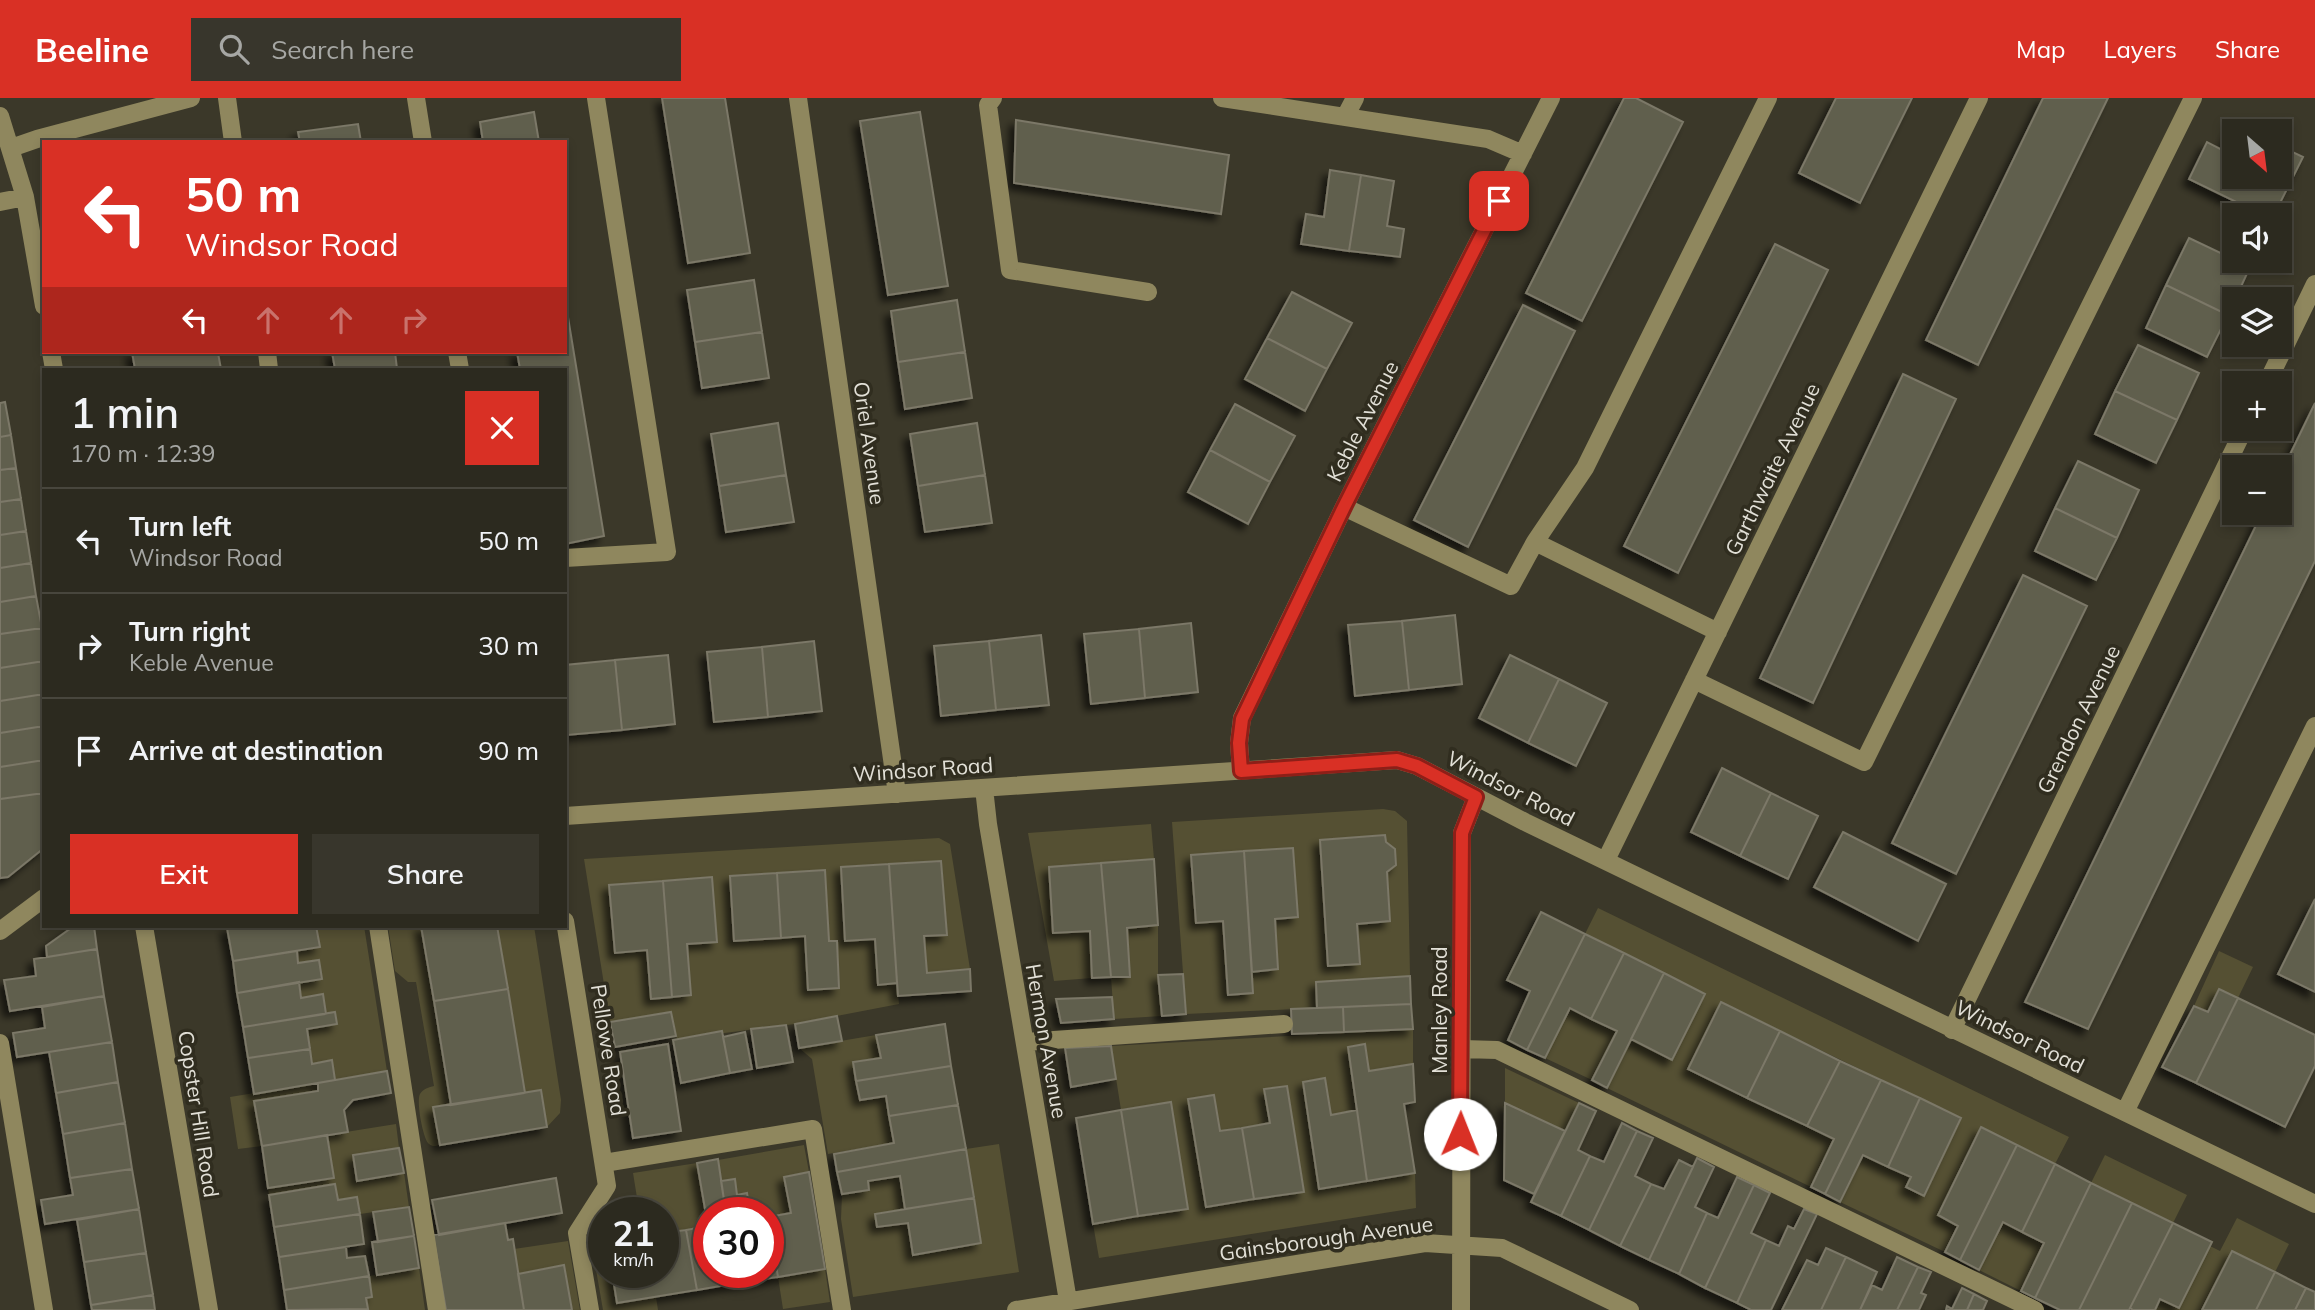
<!DOCTYPE html>
<meta charset="utf-8">
<style>
body{margin:0;font-family:Mulish,sans-serif;background:#38362c;color:#f1f3f6;height:100vh;display:flex;flex-direction:column;font-size:26px;white-space:nowrap}
*{box-sizing:border-box;margin:0}
p{font-size:23px;color:#a6a7a4}
.icon{flex:none;width:38px;height:38px;fill:none;stroke:currentColor;stroke-width:2;stroke-linecap:round;stroke-linejoin:round}
.map{position:relative;flex:1;overflow:hidden}
.panel{position:absolute;left:42px;top:270px;width:525px;height:560px;display:flex;flex-direction:column;background:#2c2a1f;border-radius:0px;box-shadow:0 4px 10px #0003,0 0 0 2px #48463d}
.panel>*{flex:none}
.hud{position:absolute;left:42px;top:42px;width:525px;height:214px;border-radius:0px;box-shadow:0 4px 10px #0003,0 0 0 2px #48463d;background:#d93025;color:#fff;overflow:hidden}
.needle{width:46px;rotate:152deg}
.tools{position:absolute;left:2222px;top:21px;display:grid;gap:14px}
.tools a{display:grid;place-items:center;width:70px;height:70px;border-radius:0px;background:#2c2a1f;box-shadow:0 4px 10px #0003,0 0 0 2px #48463d;font-size:35px}
.speed{position:absolute;left:588px;top:1099px;display:flex;gap:14px;font-size:35px;font-weight:700;text-align:center}
.speed>*{display:grid;place-content:center;width:91px;height:91px;border-radius:50%;background:#2c2a1f;box-shadow:0 4px 10px #0003,0 0 0 2px #48463d;line-height:1}
.speed small{font-size:18px;font-weight:400}
.speed .limit{border:10px solid #d22;background:#fff;color:#111}
.pin{position:absolute;display:grid;place-items:center;width:60px;height:60px;color:#fff;margin:-30px;border-radius:14px;box-shadow:0 4px 10px #0006}
.me{position:absolute;width:77px;margin:-38px;rotate:1deg;stroke-linejoin:round;filter:drop-shadow(0 0 5px #0008)}
.turn{display:flex;align-items:center;gap:24px;height:147px;padding:0 28px;font-size:32px}
.turn .icon{width:91px;height:91px;stroke-width:2.5}
.turn b{display:block;font-size:49px;line-height:60px}
.lanes{display:flex;align-items:center;height:66px;padding:0 28px;background:#0003;justify-content:center;gap:35px;direction:ltr}
.lanes .off{opacity:.35}
.round{display:grid;place-items:center;flex:none;width:74px;height:74px;border-radius:0px;background:#38362c}
.overview{display:flex;align-items:center;justify-content:space-between;height:119px;padding:0 28px}
h1{font-size:42px;font-weight:600;line-height:52px}
.primary-button{display:flex;gap:14px;margin-top:auto;padding:14px 28px}
.primary-button a{flex:1;height:80px;border-radius:0px;background:#d93025;color:#fff;font-size:28px;font-weight:600;line-height:80px;text-align:center}
.primary-button a+a{background:#38362c;color:#f1f3f6}
ul{padding:0;list-style:none}
li{display:flex;align-items:center;gap:21px;height:105px;padding:0 28px;border-top:2px solid #48463d}
li div{flex:1}
li b{display:block;font-size:26px}
li em{font-style:normal}
header{display:flex;align-items:center;gap:42px;box-sizing:border-box;height:98px;padding:0 35px;background:#d93025;color:#fff}
header strong{font-size:33px}
nav{display:flex;gap:38px;margin-inline-start:auto;font-size:24px}
.search{width:490px;height:63px;background:#38362c;display:flex;align-items:center;gap:18px;box-sizing:border-box;padding:0 24px;border-radius:0px;color:#a6a7a4;font-size:26px}
.map>svg:first-child{display:block}
.green{fill:#555033;fill-rule:evenodd}
.building{fill:#615e4e;stroke:#7b7867;stroke-width:2;filter:url(#shadow)}
.lines{fill:none;stroke-linecap:round;stroke-linejoin:round}
.minor{stroke:#8f875e;stroke-width:18}
.route-casing{stroke:#8d1f18;stroke-width:18}
.route{stroke:#d93025;stroke-width:12}
.labels{text-anchor:middle;dominant-baseline:central;stroke-width:7;stroke-linejoin:round;paint-order:stroke}
.street-label{font-size:21px;fill:#e2e0d7;stroke:#302d1f}
</style>
<header>
<strong>Beeline</strong>
<div class="search"><svg class="icon" aria-label="search" viewBox="0 0 24 24"><circle cx="10" cy="10" r="6"/><path d="M15 15l6 6"/></svg>Search here</div>
<nav><a>Map</a><a>Layers</a><a>Share</a></nav>
</header>
<div class="map">
<svg width="2315" height="1212" viewBox="0 0 2315 1212">
<defs>
<filter id="shadow"><feDropShadow dx="-6" dy="6" stdDeviation="3.5" flood-color="#0009"/></filter>
</defs>
<rect width="100%" height="100%" fill="#3b3829"/>
<path class="green" d="M1383,711L1395,713L1407,723L1410,878L1316,884L1317,910L1186,916L1172,724ZM1386,744L1395,751L1396,767L1387,774L1390,823L1357,826L1359,866L1329,868ZM1293,750L1298,819L1275,821L1278,871L1252,874L1253,895L1229,897L1223,823L1196,825L1191,757Z
M1151,726L1154,761L1049,769L1053,835L1090,833L1092,880L1054,883L1028,735Z
M939,740L950,746L970,871L927,875L924,838L947,836L941,763L841,769L845,842L875,841L879,887L897,885L899,906L795,926L677,941L671,914L610,924L584,761ZM825,772L829,843L805,838L734,843L730,778ZM712,779L717,844L687,846L691,897L651,900L647,852L615,854L610,787Z
M1598,810L2069,1039L2055,1066L1981,1029L1938,1117L1958,1128L1945,1154L1840,1104L1863,1057L1911,1079L1906,1089L1924,1098L1961,1020L1721,904L1688,971L1834,1041L1811,1089L1607,990L1631,941L1673,961L1705,896L1585,836Z
M1158,827V877L1162,918L1114,921L1111,879L1130,878L1127,830Z
M316,828H364L387,973L335,982L332,962L312,966L307,931L337,925L335,914L326,916L323,897L301,900L299,884L322,880L319,862L298,865L297,853L320,849Z
M388,828H421L451,1007L434,1009L440,1047C435,1048 433,1049 429,1046C423,1041 416,1003 420,996C423,991 429,989 434,988L416,884H408L395,873Z
M497,828H534L561,1002L560,1015L547,1029L541,992L525,995Z
M2219,853L2253,869L2238,900L2219,891L2208,914L2194,908Z
M1570,910L1617,933L1592,982L1545,960Z
M1413,931V966L1369,973L1365,946L1357,1012L1331,1017L1325,981L1319,1090L1415,1075L1416,1110L1099,1160L1093,1126L1187,1111L1121,1012L1111,948ZM1264,992L1304,1093L1206,1109L1189,1001L1214,998L1220,1033L1270,1025Z
M876,937L881,960L853,965L860,1002L886,998L894,1045L828,1056L812,961L799,950Z
M1505,970L1579,1005L1565,1033L1505,1005Z
M318,985V993L254,1003L262,1048L238,1051L230,999Z
M396,1026L399,1050L353,1057L404,1075L409,1109L360,1116L357,1099L338,1102L335,1086L269,1097L268,1090L334,1080L327,1037Z
M999,1046L1019,1174L853,1199L841,1121L842,1096L869,1092L868,1083L900,1078L905,1111L876,1116L877,1129L908,1125L913,1157L981,1145L966,1051Z
M804,1047L809,1074L785,1079L791,1115L768,1119V1115H750L747,1095L737,1097L734,1081L721,1083L718,1062Z
M2105,1057L2187,1097L2173,1125L2091,1085Z
M697,1065L708,1128L663,1135V1115H657L656,1110L639,1112L633,1075Z
M2237,1120L2289,1146L2275,1174L2232,1153L2202,1212H2155L2160,1201L2179,1210L2210,1148L2220,1153Z
M2003,1124L2044,1145L2021,1193L1979,1172Z
M604,1135V1174H612L617,1205L656,1199L658,1212H603L590,1137Z
M568,1143L580,1212H572L564,1168L518,1176L514,1151Z
M419,1170L425,1212H362L367,1211L366,1200L372,1199L369,1178Z
M825,1171L830,1204L783,1211L778,1179Z"/>
<path class="building" d="M662,0H725L750,155L688,165Z
M1624,0H1636L1683,24L1582,223L1526,195Z
M1836,0H1912L1860,105L1799,75Z
M2043,0H2108L1978,267L1926,242Z
M534,14L539,44H483L480,24Z
M920,14L948,188L888,197L860,23Z
M1016,22L1229,57L1221,116L1014,85Z
M358,26L361,44H300L298,34Z
M2235,26L2250,33H2235V79H2280V48L2303,59L2274,117H2263L2189,81L2207,44L2222,52Z
M1330,72L1361,77L1349,153L1301,146L1306,116L1324,119Z
M1361,77L1394,83L1387,128L1404,131L1400,159L1349,153Z
M2189,140L2250,169L2228,217L2166,187Z
M1775,146L1828,172L1678,475L1624,448Z
M754,182L762,234L695,244L687,192Z
M2166,187L2228,217L2207,259L2146,230Z
M1292,194L1352,225L1327,271L1267,240Z
M565,201L604,438L565,446V271H520L517,254H565Z
M957,202L965,254L898,264L891,213Z
M1523,207L1575,233L1468,449L1414,422Z
M762,234L769,280L702,290L695,244Z
M1267,240L1327,271L1305,313L1245,281Z
M2138,247L2199,275L2177,322L2115,293Z
M132,254H224L218,255L221,271H135Z
M332,254H395L397,271H335Z
M965,254L972,300L905,311L898,264Z
M1903,276L1956,301L1813,605L1760,580Z
M2115,293L2177,322L2156,365L2095,336Z
M5,304L11,337L0,339V305Z
M2315,305V463L2088,931L2025,904L2262,415H2280V377Z
M1235,306L1295,338L1270,384L1210,352Z
M778,325L786,377L719,388L711,336Z
M977,325L985,377L918,388L910,336Z
M11,337L16,370L0,372V339Z
M1210,352L1270,384L1248,426L1188,394Z
M2078,363L2139,392L2117,440L2055,410Z
M16,370L21,401L0,404V372Z
M786,377L794,424L726,434L719,388Z
M985,377L992,425L925,434L918,388Z
M21,401L26,433L0,437V404Z
M2055,410L2117,440L2096,482L2035,453Z
M26,433L31,465L0,470V437Z
M31,465L36,498L0,504V470Z
M2023,477L2087,508L1956,776L1892,745Z
M36,498L42,530L0,536V504Z
M1455,517L1462,586L1409,592L1402,523Z
M1402,523L1409,592L1355,598L1348,527Z
M1191,525L1198,594L1145,600L1139,531Z
M42,530L44,563L0,570V536Z
M1139,531L1145,600L1091,606L1084,536Z
M1041,537L1049,607L996,612L989,543Z
M814,543L822,613L768,619L762,549Z
M989,543L996,612L941,618L934,548Z
M762,549L768,619L714,624L707,554Z
M668,557L675,626L622,632L615,562Z
M1510,557L1559,581L1528,645L1479,620Z
M615,562L622,632L567,637L565,567Z
M44,563V596L0,603V570Z
M1559,581L1607,605L1576,668L1528,645Z
M44,596V628L0,635V603Z
M44,628V662L0,669V635Z
M44,662V695L0,701V669Z
M1722,670L1771,695L1740,758L1691,734Z
M44,695V750L8,779L0,780V701Z
M1771,695L1818,718L1788,781L1740,758Z
M1843,734L1946,786L1918,843L1814,789Z
M1385,737L1386,744L1395,751L1396,767L1387,774L1390,823L1357,826L1360,866L1328,868L1320,742Z
M1293,750L1298,819L1275,821L1278,871L1252,874L1244,753Z
M1244,753L1253,895L1228,897L1223,823L1196,825L1191,757Z
M1154,761L1158,827L1127,830L1130,879H1111L1101,765Z
M941,763L947,837L924,838L927,875L970,871L971,893L898,898L889,766Z
M1101,765L1111,879L1092,880L1090,833L1053,835L1049,769Z
M889,766L897,885L878,887L875,841L845,843L841,769Z
M825,772L829,843H837L839,890L808,892L805,838L781,840L777,775Z
M777,775L781,840L734,843L730,778Z
M712,779L717,844L687,846L691,897L672,899L663,783Z
M663,783L672,899L651,901L647,852L615,855L609,787Z
M2315,801V894L2278,876Z
M1541,814L1585,836L1527,952L1508,942L1530,893L1507,882Z
M74,828H94L97,851L47,859L46,848Z
M238,828H316L320,849L233,863L227,830Z
M421,828H497L508,891L434,903Z
M1585,836L1624,855L1591,921L1570,910L1545,960L1527,952Z
M97,851L104,898L10,913L4,882L36,878L34,861Z
M297,853L298,865L319,862L322,881L237,895L233,863Z
M1624,855L1664,875L1607,990L1592,982L1617,933L1591,921Z
M1664,875L1705,896L1672,962L1631,941Z
M1183,876L1186,916L1162,918L1158,877Z
M1410,878L1411,906L1317,910L1316,884Z
M299,884L301,900L323,896L326,916L243,929L237,895Z
M508,891L525,995L451,1007L434,903Z
M2219,891L2238,900L2196,985L2162,969L2194,908L2208,914Z
M104,898L112,944L17,959L13,935L45,930L42,909Z
M1112,899L1114,921L1061,925L1056,901Z
M2238,900L2315,937V968L2285,1029L2196,985Z
M1721,904L1780,933L1747,1000L1688,971Z
M1411,906L1413,931L1344,934L1343,909Z
M1343,909L1344,934L1292,936L1291,911Z
M335,914L337,926L307,931L310,951L248,960L243,929Z
M671,914L676,938L615,949L610,924Z
M837,918L842,943L799,950L795,926Z
M945,926L951,968L856,983L853,964L881,960L876,937Z
M786,927L793,964L757,970L751,931Z
M722,933L730,975L681,985L673,942Z
M1780,933L1840,963L1807,1028L1747,1000Z
M745,934L752,971L730,975L723,939Z
M112,944L118,984L56,995L49,954Z
M668,946L681,1033L633,1040L620,954Z
M1365,946L1369,973L1413,966L1415,1004L1404,1006L1415,1075L1367,1083L1348,949Z
M1111,948L1116,981L1071,989L1065,950Z
M310,951L312,966L332,962L335,982L254,996L248,960Z
M1840,963L1881,982L1825,1096L1811,1089L1834,1041L1807,1028Z
M951,968L958,1007L889,1018L886,998L860,1002L856,983Z
M387,973L391,995L353,1002L344,1012L348,1034L262,1048L254,1003L318,993V985Z
M1325,980L1331,1017L1357,1012L1367,1083L1319,1091L1303,984Z
M1881,982L1920,1000L1888,1069L1863,1057L1840,1104L1825,1096Z
M118,984L125,1025L63,1036L56,995Z
M1287,988L1304,1094L1254,1101L1242,1030L1270,1025L1264,991Z
M541,992L547,1029L440,1047L433,1009Z
M1214,997L1220,1033L1242,1030L1254,1101L1206,1109L1188,1001Z
M1920,1000L1961,1020L1924,1098L1906,1089L1911,1079L1888,1069Z
M1171,1004L1188,1111L1138,1118L1121,1012Z
M1505,1005L1565,1033L1534,1096L1504,1082Z
M1579,1005L1596,1013L1578,1052L1590,1058L1561,1118L1531,1104Z
M958,1007L966,1051L837,1074L834,1056L894,1045L889,1018Z
M1121,1012L1138,1118L1093,1126L1076,1020Z
M125,1025L132,1071L70,1080L63,1036Z
M1622,1025L1637,1033L1589,1132L1561,1118L1590,1058L1604,1064Z
M1981,1029L2017,1047L1960,1162L1945,1154L1958,1128L1938,1117Z
M1637,1033L1653,1040L1635,1078L1651,1086L1620,1148L1589,1132Z
M327,1037L334,1080L268,1090L262,1048Z
M2017,1047L2055,1066L2022,1134L2003,1124L1979,1172L1960,1162Z
M399,1050L404,1075L357,1083L353,1057Z
M966,1051L974,1100L905,1111L900,1078L868,1083L869,1092L842,1096L837,1074Z
M1697,1060L1714,1069L1695,1109L1707,1115L1679,1176L1649,1162Z
M718,1061L726,1115H709V1174H736L738,1185L697,1192L686,1132L708,1128L697,1065Z
M1679,1062L1693,1069L1649,1162L1620,1148L1651,1086L1664,1091Z
M2055,1066L2091,1085L2035,1200L2021,1193L2044,1145L2022,1134Z
M132,1071L139,1111L45,1126L41,1102L73,1097L70,1080Z
M809,1074L825,1171L778,1179L768,1119L791,1115L784,1079Z
M1737,1079L1754,1087L1705,1190L1679,1176L1707,1115L1718,1120Z
M556,1080L562,1115L439,1137L432,1102Z
M735,1081L737,1097L747,1095L750,1115H726L721,1083Z
M2091,1085L2132,1105L2079,1212H2060L2035,1200Z
M335,1086L338,1102L357,1099L360,1116L274,1129L269,1097Z
M1754,1087L1770,1095L1751,1135L1766,1142L1737,1205L1705,1190Z
M974,1100L981,1145L913,1157L908,1125L877,1129L875,1116Z
M2132,1105L2173,1125L2129,1212H2079Z
M409,1109L414,1138L378,1144L373,1114Z
M139,1111L146,1155L84,1164L77,1122Z
M1804,1111L1817,1116L1771,1212H1751L1737,1205L1766,1142L1779,1148L1788,1128L1794,1131Z
M360,1116L364,1146L279,1159L274,1129Z
M768,1119L778,1179L738,1185L736,1174H768Z
M505,1125L508,1142L513,1141L524,1212H446L433,1137Z
M2173,1125L2212,1144L2179,1210L2160,1201L2155,1212H2133L2130,1210Z
M686,1132L697,1192L617,1205L612,1174H663V1135Z
M414,1138L419,1170L377,1177L372,1144Z
M346,1149L347,1160L365,1158L369,1178L284,1192L279,1159Z
M1826,1150L1846,1159L1821,1212H1782L1807,1162L1818,1167Z
M2232,1153L2275,1174L2256,1212H2202Z
M146,1155L153,1197L91,1207L84,1164Z
M1846,1159L1877,1174L1860,1212H1821Z
M1897,1159L1918,1169L1897,1212H1860L1872,1187L1882,1192Z
M564,1167L572,1212H524L518,1176Z
M1918,1169L1931,1174L1921,1195L1926,1197L1919,1212H1897Z
M2275,1174L2306,1190L2295,1212H2256Z
M369,1178L372,1199L366,1200L368,1211L287,1212L284,1192Z
M1962,1190L1974,1196L1967,1212H1946L1947,1208L1952,1211Z
M2306,1190L2315,1194V1212H2295Z
M1974,1196L1987,1203L1983,1212H1967Z
M153,1197L155,1212H92L91,1207Z"/>
<g class="lines">
<path class="minor" d="M227,0L233,44
M416,0L423,44
M798,0L897,696
M993,0L988,7L1010,172L1148,194
M1222,0L1488,41L1523,56
M0,18L25,99L44,208
M1345,19L1355,0
M11,50L37,41L191,0
M0,104L25,99
M51,254L54,271
M267,254L269,271
M457,254L460,271
M2267,285L2315,186
M1344,409L1511,488L1535,444L1718,534
M1535,444L1585,370L1768,0
M565,460L667,454L596,0
M1694,582L1864,664L2193,0
M1241,673L1239,645L1242,620L1344,409L1551,0
M984,690L988,726L1068,1203
M565,718L1397,662L1417,668L1525,724L2315,1106
M1606,762L1979,0
M565,823L607,1088L577,1135L590,1212
M144,828L209,1212
M378,828L437,1212
M0,833L44,800
M1952,932L2244,331
M1025,944L1284,926
M0,945L44,1212
M1462,951L1497,952L2035,1212
M2125,1014L2315,628
M604,1065L813,1031L842,1212
M1016,1212L1425,1145L1502,1150L1630,1212
M1461,1212L1462,735L1476,699"/>
</g>
<g class="lines">
<g class="route-casing">
<path id="route" d="M1460,1036L1462,735L1476,699L1417,668L1397,662L1241,673L1239,645L1242,621L1344,409L1499,103"/>
</g>
<use href="#route" class="route"/>
</g>
<g class="labels">
<g class="street-label">
<text transform="translate(1362 323) rotate(-63)">Keble Avenue</text>
<text transform="translate(870 345) rotate(82)">Oriel Avenue</text>
<text transform="translate(1772 371) rotate(-64)">Garthwaite Avenue</text>
<text transform="translate(2078 621) rotate(-64)">Grendon Avenue</text>
<text transform="translate(923 671) rotate(-4)">Windsor Road</text>
<text transform="translate(1511 690) rotate(27)">Windsor Road</text>
<text transform="translate(1439 912) rotate(-90)">Manley Road</text>
<text transform="translate(2020 938) rotate(26)">Windsor Road</text>
<text transform="translate(1047 943) rotate(80)">Hermon Avenue</text>
<text transform="translate(609 952) rotate(81)">Pellowe Road</text>
<text transform="translate(199 1016) rotate(81)">Copster Hill Road</text>
<text transform="translate(1326 1140) rotate(-8)">Gainsborough Avenue</text>
</g>
</g>
</svg>
<div class="tools">
<a><svg class="needle" viewBox="-14 -14 28 28"><path d="M0-13l5 13h-10z" fill="#e53935"/><path d="M0 13l5-13h-10z" fill="#a6a7a4"/></svg></a>
<a><svg class="icon" aria-label="sound" viewBox="0 0 24 24"><path d="M4 9h4l5-4v14l-5-4H4zM17 9q2 3 0 6"/></svg></a>
<a><svg class="icon" aria-label="layers" viewBox="0 0 24 24"><path d="M12 4l9 5-9 5-9-5zM3 14l9 5 9-5"/></svg></a>
<a>+</a>
<a>−</a>
</div>
<div class="speed"><div>21<small>km/h</small></div><div class="limit">30</div></div>
<div class="pin" style="left:1499px;top:103px;background:#d93025"><svg class="icon" aria-label="arrive" viewBox="0 0 24 24"><path d="M6 21V4h12l-3 4 3 4H6"/></svg></div>
<svg class="me" style="left:1460px;top:1036px" viewBox="-20 -20 40 40"><circle r="19" fill="#fff"/><path d="M0-13L10 11 0 6-10 11z" fill="#d93025"/></svg>
<div class="hud">
<div class="turn"><svg class="icon" aria-label="left" viewBox="0 0 24 24"><path d="M17 20v-9H6M10 6l-5 5 5 5"/></svg><div><b>50 m</b>Windsor Road</div></div>
<div class="lanes"><svg class="icon" aria-label="left" viewBox="0 0 24 24"><path d="M17 20v-9H6M10 6l-5 5 5 5"/></svg><svg class="icon off" aria-label="ahead" viewBox="0 0 24 24"><path d="M12 20V5M6 11l6-6 6 6"/></svg><svg class="icon off" aria-label="ahead" viewBox="0 0 24 24"><path d="M12 20V5M6 11l6-6 6 6"/></svg><svg class="icon off" aria-label="right" viewBox="0 0 24 24"><path d="M7 20v-9h11M14 6l5 5-5 5"/></svg></div>
</div>
<section class="panel">
<div class="overview"><div><h1>1 min</h1><p>170 m · 12:39</p></div><a class="round" style="background:#d93025;color:#fff"><svg class="icon" aria-label="close" viewBox="0 0 24 24"><path d="M6 6l12 12M18 6L6 18"/></svg></a></div>
<ul>
<li><svg class="icon" aria-label="left" viewBox="0 0 24 24"><path d="M17 20v-9H6M10 6l-5 5 5 5"/></svg><div><b>Turn left</b><p>Windsor Road</p></div><em>50 m</em></li>
<li><svg class="icon" aria-label="right" viewBox="0 0 24 24"><path d="M7 20v-9h11M14 6l5 5-5 5"/></svg><div><b>Turn right</b><p>Keble Avenue</p></div><em>30 m</em></li>
<li><svg class="icon" aria-label="arrive" viewBox="0 0 24 24"><path d="M6 21V4h12l-3 4 3 4H6"/></svg><div><b>Arrive at destination</b></div><em>90 m</em></li>
</ul>
<div class="primary-button"><a>Exit</a><a>Share</a></div>
</section>
</div>
